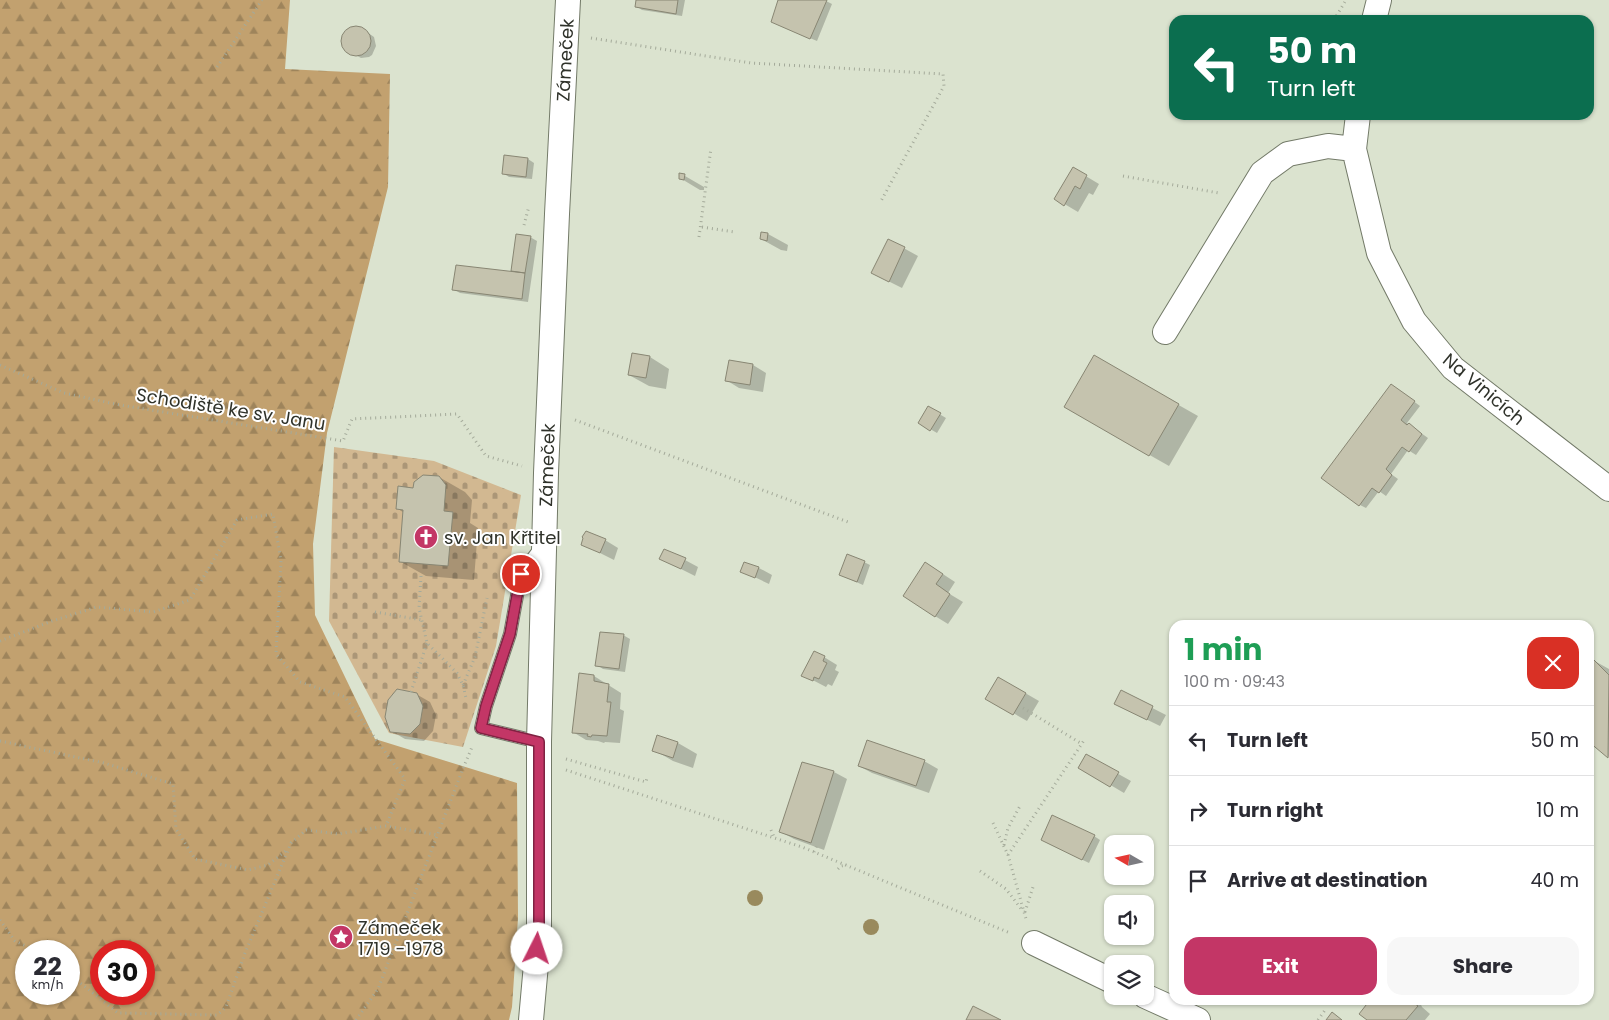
<!DOCTYPE html>
<meta charset="utf-8">
<style>
body{margin:0;font-family:Poppins,sans-serif;background:#f7f7f7;color:#2b2b33;height:100vh;display:flex;flex-direction:column;font-size:19px;white-space:nowrap}
*{box-sizing:border-box;margin:0}
p{font-size:16px;color:#7c7c81}
.icon{flex:none;width:28px;height:28px;fill:none;stroke:currentColor;stroke-width:2;stroke-linecap:round;stroke-linejoin:round}
.map{position:relative;flex:1;overflow:hidden}
.side{position:absolute;left:1169px;top:620px;width:425px;height:385px;display:flex;flex-direction:column;background:#fff;border-radius:15px;box-shadow:0 1px 4px #0004}
.side>*{flex:none}
.top-card{position:absolute;left:1169px;top:15px;width:425px;height:105px;border-radius:15px;box-shadow:0 1px 4px #0004;background:#0b6e4f;color:#fff;overflow:hidden}
.needle{width:32px;rotate:279deg}
.fabs{position:absolute;left:1104px;top:835px;display:grid;gap:10px}
.fabs a{display:grid;place-items:center;width:50px;height:50px;border-radius:10px;background:#fff;box-shadow:0 1px 4px #0004;font-size:25px}
.speed{position:absolute;left:15px;top:940px;display:flex;gap:10px;font-size:25px;font-weight:700;text-align:center}
.speed>*{display:grid;place-content:center;width:65px;height:65px;border-radius:50%;background:#fff;box-shadow:0 1px 4px #0004;line-height:1}
.speed small{font-size:12px;font-weight:400}
.speed .limit{border:8px solid #d22;background:#fff;color:#111}
.pin{position:absolute;display:grid;place-items:center;width:42px;height:42px;color:#fff;margin:-21px;border:2px solid #fff;border-radius:50%;box-shadow:0 1px 5px #0007}
.me{position:absolute;width:55px;margin:-28px;rotate:4deg;stroke-linejoin:round;filter:drop-shadow(0 0 4px #0008)}
.turn{display:flex;align-items:center;gap:18px;height:105px;padding:0 15px;font-size:22px}
.turn .icon{width:65px;height:65px;stroke-width:2.5}
.turn b{display:block;font-size:35px;line-height:42px}
.round{display:grid;place-items:center;flex:none;width:52px;height:52px;border-radius:15px;background:#f7f7f7}
.head{display:flex;align-items:center;justify-content:space-between;height:85px;padding:0 15px}
h1{font-size:30px;font-weight:700;line-height:38px;color:#1e9e55}
.action{display:flex;gap:10px;margin-top:auto;padding:10px 15px}
.action a{flex:1;height:58px;border-radius:15px;background:#c33666;color:#fff;font-size:20px;font-weight:700;line-height:58px;text-align:center}
.action a+a{background:#f7f7f7;color:#2b2b33}
ul{padding:0;list-style:none}
li{display:flex;align-items:center;gap:15px;height:70px;padding:0 15px;border-top:1px solid #e1e1e2}
li div{flex:1}
li b{display:block;font-size:19px}
li em{font-style:normal}
.map>svg:first-child{display:block}
.forest{fill:url(#forest-firs);fill-rule:evenodd}
.cemetery{fill:url(#cemetery-stones)}
.shadow{fill:#0003}
.building{fill:#c5c3ae;stroke:#888673}
.lines{fill:none;stroke-linecap:round;stroke-linejoin:round}
.service-casing{stroke:#737a68;stroke-width:14}
.minor-casing{stroke:#737a68;stroke-width:26}
.path{stroke:#a4aa9a;stroke-width:3;stroke-dasharray:1 4;stroke-linecap:butt}
.service{stroke:#fff;stroke-width:12}
.minor{stroke:#fff;stroke-width:24}
.tree{fill:#998a5d}
.route-casing{stroke:#7f2342;stroke-width:12}
.route{stroke:#c33666;stroke-width:9}
.labels{text-anchor:middle;dominant-baseline:central;stroke-width:4;stroke-linejoin:round;paint-order:stroke}
.street-label{font-size:18px;fill:#2f322a;stroke:#fff}
.poi-label{font-size:18px;fill:#2f322a;stroke:#fff;text-anchor:start}
</style>
<div class="map">
<svg width="1609" height="1020" viewBox="0 0 1609 1020">
<defs>
<pattern id="forest-firs" width="22" height="20" patternUnits="userSpaceOnUse" patternTransform="scale(1.25)"><rect width="22" height="20" fill="#c2a16f"/><path d="M5 1l3.5 6h-7zM16 11l3.5 6h-7z" fill="#9e845b"/></pattern>
<pattern id="cemetery-stones" width="16" height="16" patternUnits="userSpaceOnUse" patternTransform="scale(1.25)"><rect width="16" height="16" fill="#d2b891"/><path d="M2 7V4a2 2 0 0 1 4 0v3zM10 15v-3a2 2 0 0 1 4 0v3z" fill="#ab9677"/></pattern>
</defs>
<rect width="100%" height="100%" fill="#dbe3cf"/>
<path class="forest" d="M0,0H290L285,69L390,74L388,187L327,433L313,544L315,615L375,739L517,783L518,918L512,1007L509,1020H0ZM26,951H69V994H26ZM101,951H144V994H101Z"/>
<path class="cemetery" d="M334,447L434,461L521,495L496,646L463,747L389,733L329,621Z"/>
<path class="shadow" d="M637,0H685L682,16L642,10L636,6Z
M780,0H824L832,4L817,41L779,25Z
M355,27L364,30L374,37L376,46L372,55L369,57L361,58L346,50L342,42L344,33L351,28Z
M505,156L528,159L534,163L532,179L509,177L503,173Z
M1074,169L1099,184L1093,195L1089,193L1078,212L1056,199Z
M685,176L704,187V190H700L680,178Z
M762,233L768,234L788,245L787,251L781,250L761,239Z
M517,236L530,237L537,241L528,302L460,293L453,289L512,273Z
M889,240L918,256L902,288L886,280Z
M650,357L669,369L666,389L649,386L629,375Z
M1094,357L1198,416L1169,466L1065,407Z
M730,361L753,365L766,373L763,392L739,388L726,380Z
M1397,389L1420,406L1407,423L1428,438L1416,455L1408,450L1391,474L1398,479L1386,496L1379,491L1366,508L1360,505Z
M929,408L946,418L937,433L920,423Z
M439,477L465,492L472,500L470,523L478,528L474,580L426,576L401,562L404,513L397,508L414,489Z
M605,540L618,548L614,560L582,544Z
M661,559L685,560L698,567L695,576Z
M864,562L870,565L863,585L840,575Z
M745,563L759,568L772,575L769,584L742,571Z
M926,563L955,582L948,593L963,602L948,624L935,616Z
M623,635L630,639L625,672L603,669L597,665Z
M824,657L837,665L835,670L839,672L832,686L828,684L826,687L803,675Z
M1591,659L1609,669V757L1589,741V661Z
M594,676L621,693L620,709L624,711L620,743L605,742L604,743L598,741L586,740L573,732Z
M999,678L1039,701L1027,721L987,698Z
M1121,692L1166,715L1160,726L1115,704Z
M416,694L430,702L436,715L433,731L424,741L405,739L391,731Z
M678,743L697,754L693,768L673,761L654,750Z
M1086,756L1131,781L1124,793L1080,767Z
M924,761L938,769L929,793L872,773L859,766Z
M803,763L834,772L847,779L824,850L794,839L781,832Z
M1094,836L1100,840L1089,863L1048,843Z
M1372,1000H1419L1422,1007L1430,1014L1425,1020H1369Z"/>
<path class="building" d="M636,0H678L676,14L635,7Z
M778,0H827L810,39L771,22Z
M341 41a15 15 0 1 1 30 0a15 15 0 1 1-30 0Z
M504,155L528,158L526,177L502,174Z
M1073,167L1087,175L1080,189L1075,186L1064,206L1054,199Z
M679,173L685,174L684,180L679,179Z
M761,232L768,233L767,241L760,239Z
M516,234L531,236L525,273L511,271Z
M888,239L905,247L889,282L871,273Z
M456,265L525,273L522,299L452,290Z
M632,353L650,356L646,378L628,375Z
M1094,355L1179,404L1149,456L1064,407Z
M729,360L753,364L750,385L725,381Z
M1391,384L1415,401L1401,420L1407,425L1409,423L1422,434L1409,452L1402,447L1386,469L1392,475L1379,493L1372,488L1359,506L1321,478Z
M928,406L941,413L930,431L918,423Z
M423,475L439,476L446,485L444,511L453,512L448,566L399,562L403,510L396,509L398,486L413,488L414,482Z
M586,531L606,539L600,553L581,545L583,538L582,537Z
M664,549L686,558L681,569L659,559Z
M847,554L865,561L857,582L839,575Z
M744,562L759,567L755,578L740,572Z
M925,562L943,574L936,584L950,594L935,617L903,596Z
M600,632L624,634L619,669L595,666Z
M814,651L825,656L823,661L827,663L819,679L814,677L813,681L801,676Z
M1591,657L1609,675L1608,758L1589,742V659Z
M579,673L594,675V681L609,684L607,702H611L607,736L592,735L591,737L587,736L588,734L572,733Z
M998,677L1026,693L1013,715L985,699Z
M397,689L417,693L423,706L420,724L410,734L390,732L385,717L388,700Z
M1121,690L1153,706L1147,720L1114,704Z
M657,735L678,742L673,758L652,751Z
M867,740L925,760L916,786L858,766Z
M1086,754L1119,772L1110,787L1078,768Z
M802,762L834,771L811,843L779,832Z
M1052,815L1095,835L1082,860L1041,840Z
M1370,1000H1410L1418,1006L1406,1020H1367L1359,1014Z
M973,1006L1001,1020H966Z
M1332,1012L1342,1020H1326Z"/>
<g class="lines">
<g class="service-casing">
<path id="service" d="M539,742L481,728L486,706L510,634L521,574L542,546"/>
</g>
<g class="minor-casing">
<path id="minor" d="M1374,20L1379,0
M1358,115L1354,149L1379,253L1414,321L1453,368L1609,489
M1165,332L1262,173L1288,154L1328,146L1354,149
M1034,943L1112,981
M1145,996L1198,1020
M531,1020L539,931V742L546,473L557,214L568,0"/>
</g>
<path class="path" d="M1334,20L1346,0
M591,38L751,63L943,74L944,86L881,201
M217,67L262,0
M1123,176L1219,193
M524,225L529,206
M702,227L735,232
M699,237L711,148
M0,365L64,393L120,405L343,441L352,419L457,414L486,456L522,466
M575,420L848,522
M421,576L419,608L427,643L457,673L463,685L466,698
M375,612L422,620
M0,641L52,621L97,607L153,612L190,600L237,520L273,514L281,561L276,654L300,682L345,697L405,779L386,826
M463,685L475,657L487,598
M411,692L427,643
M1023,708L1082,744
M0,741L104,763L173,784L176,829L195,859L248,870L268,865L288,849
M566,759L646,782L647,778
M566,770L802,847L1010,933
M993,823L1008,855L1026,919
M771,830L774,837
M1004,845L1008,828L1020,806
M814,852L817,845
M1008,855L1085,739
M838,869L841,866L847,865
M980,871L1006,889L1022,910
M1025,912L1033,887
M0,920L15,941L37,951
M69,974L118,1013L217,1015L226,1007L245,953L291,843L306,830L338,834L386,826L437,835
M356,1020L378,989L462,771L472,747
M1318,1020L1325,1010"/>
<use href="#service" class="service"/>
<use href="#minor" class="minor"/>
</g>
<g class="tree">
<circle cx="755" cy="898" r="8"/>
<circle cx="871" cy="927" r="8"/>
</g>
<g class="lines">
<g class="route-casing">
<path id="route" d="M521,574L510,634L486,706L481,728L539,742V931L537,949"/>
</g>
<use href="#route" class="route"/>
</g>
<defs>
<g id="church-disc" transform="scale(1.25)"><circle r="9.5" fill="#c33666" stroke="#fff"/><path d="M-1.2-6h2.4v3.5h3.3v2.4h-3.3V6h-2.4V-.1h-3.3v-2.4h3.3Z" fill="#fff"/></g>
<g id="sight-disc" transform="scale(1.25)"><circle r="9.5" fill="#c33666" stroke="#fff"/><path d="M0-6L1.8-2.2L6-1.7L2.9 1.2L3.7 5.4L0 3.3L-3.7 5.4L-2.9 1.2L-6-1.7L-1.8-2.2Z" fill="#fff"/></g>
</defs>
<g fill-rule="evenodd">
<use href="#church-disc" x="426" y="537"/>
<use href="#sight-disc" x="341" y="937"/>
</g>
<g class="labels">
<g class="street-label">
<text transform="translate(565 60) rotate(-87)">Zámeček</text>
<text transform="translate(1484 389) rotate(40)">Na Vinicích</text>
<text transform="translate(231 409) rotate(9)">Schodiště ke sv. Janu</text>
<text transform="translate(547 465) rotate(-88)">Zámeček</text>
</g>
<g class="poi-label">
<text x="444" y="537">sv. Jan Křtitel</text>
<text x="358" y="927">Zámeček<tspan x="358" dy="21">1719 -1978</tspan></text>
</g>
</g>
</svg>
<div class="fabs">
<a><svg class="needle" viewBox="-14 -14 28 28"><path d="M0-13l5 13h-10z" fill="#e53935"/><path d="M0 13l5-13h-10z" fill="#7c7c81"/></svg></a>
<a><svg class="icon" aria-label="sound" viewBox="0 0 24 24"><path d="M4 9h4l5-4v14l-5-4H4zM17 9q2 3 0 6"/></svg></a>
<a><svg class="icon" aria-label="layers" viewBox="0 0 24 24"><path d="M12 4l9 5-9 5-9-5zM3 14l9 5 9-5"/></svg></a>
</div>
<div class="speed"><div>22<small>km/h</small></div><div class="limit">30</div></div>
<div class="pin" style="left:521px;top:574px;background:#d93025"><svg class="icon" aria-label="arrive" viewBox="0 0 24 24"><path d="M6 21V4h12l-3 4 3 4H6"/></svg></div>
<svg class="me" style="left:537px;top:949px" viewBox="-20 -20 40 40"><circle r="19" fill="#fff"/><path d="M0-13L10 11 0 6-10 11z" fill="#c33666"/></svg>
<div class="top-card">
<div class="turn"><svg class="icon" aria-label="left" viewBox="0 0 24 24"><path d="M17 20v-9H6M10 6l-5 5 5 5"/></svg><div><b>50 m</b>Turn left</div></div>
</div>
<section class="side">
<div class="head"><div><h1>1 min</h1><p>100 m · 09:43</p></div><a class="round" style="background:#d93025;color:#fff"><svg class="icon" aria-label="close" viewBox="0 0 24 24"><path d="M6 6l12 12M18 6L6 18"/></svg></a></div>
<ul>
<li><svg class="icon" aria-label="left" viewBox="0 0 24 24"><path d="M17 20v-9H6M10 6l-5 5 5 5"/></svg><div><b>Turn left</b></div><em>50 m</em></li>
<li><svg class="icon" aria-label="right" viewBox="0 0 24 24"><path d="M7 20v-9h11M14 6l5 5-5 5"/></svg><div><b>Turn right</b></div><em>10 m</em></li>
<li><svg class="icon" aria-label="arrive" viewBox="0 0 24 24"><path d="M6 21V4h12l-3 4 3 4H6"/></svg><div><b>Arrive at destination</b></div><em>40 m</em></li>
</ul>
<div class="action"><a>Exit</a><a>Share</a></div>
</section>
</div>
